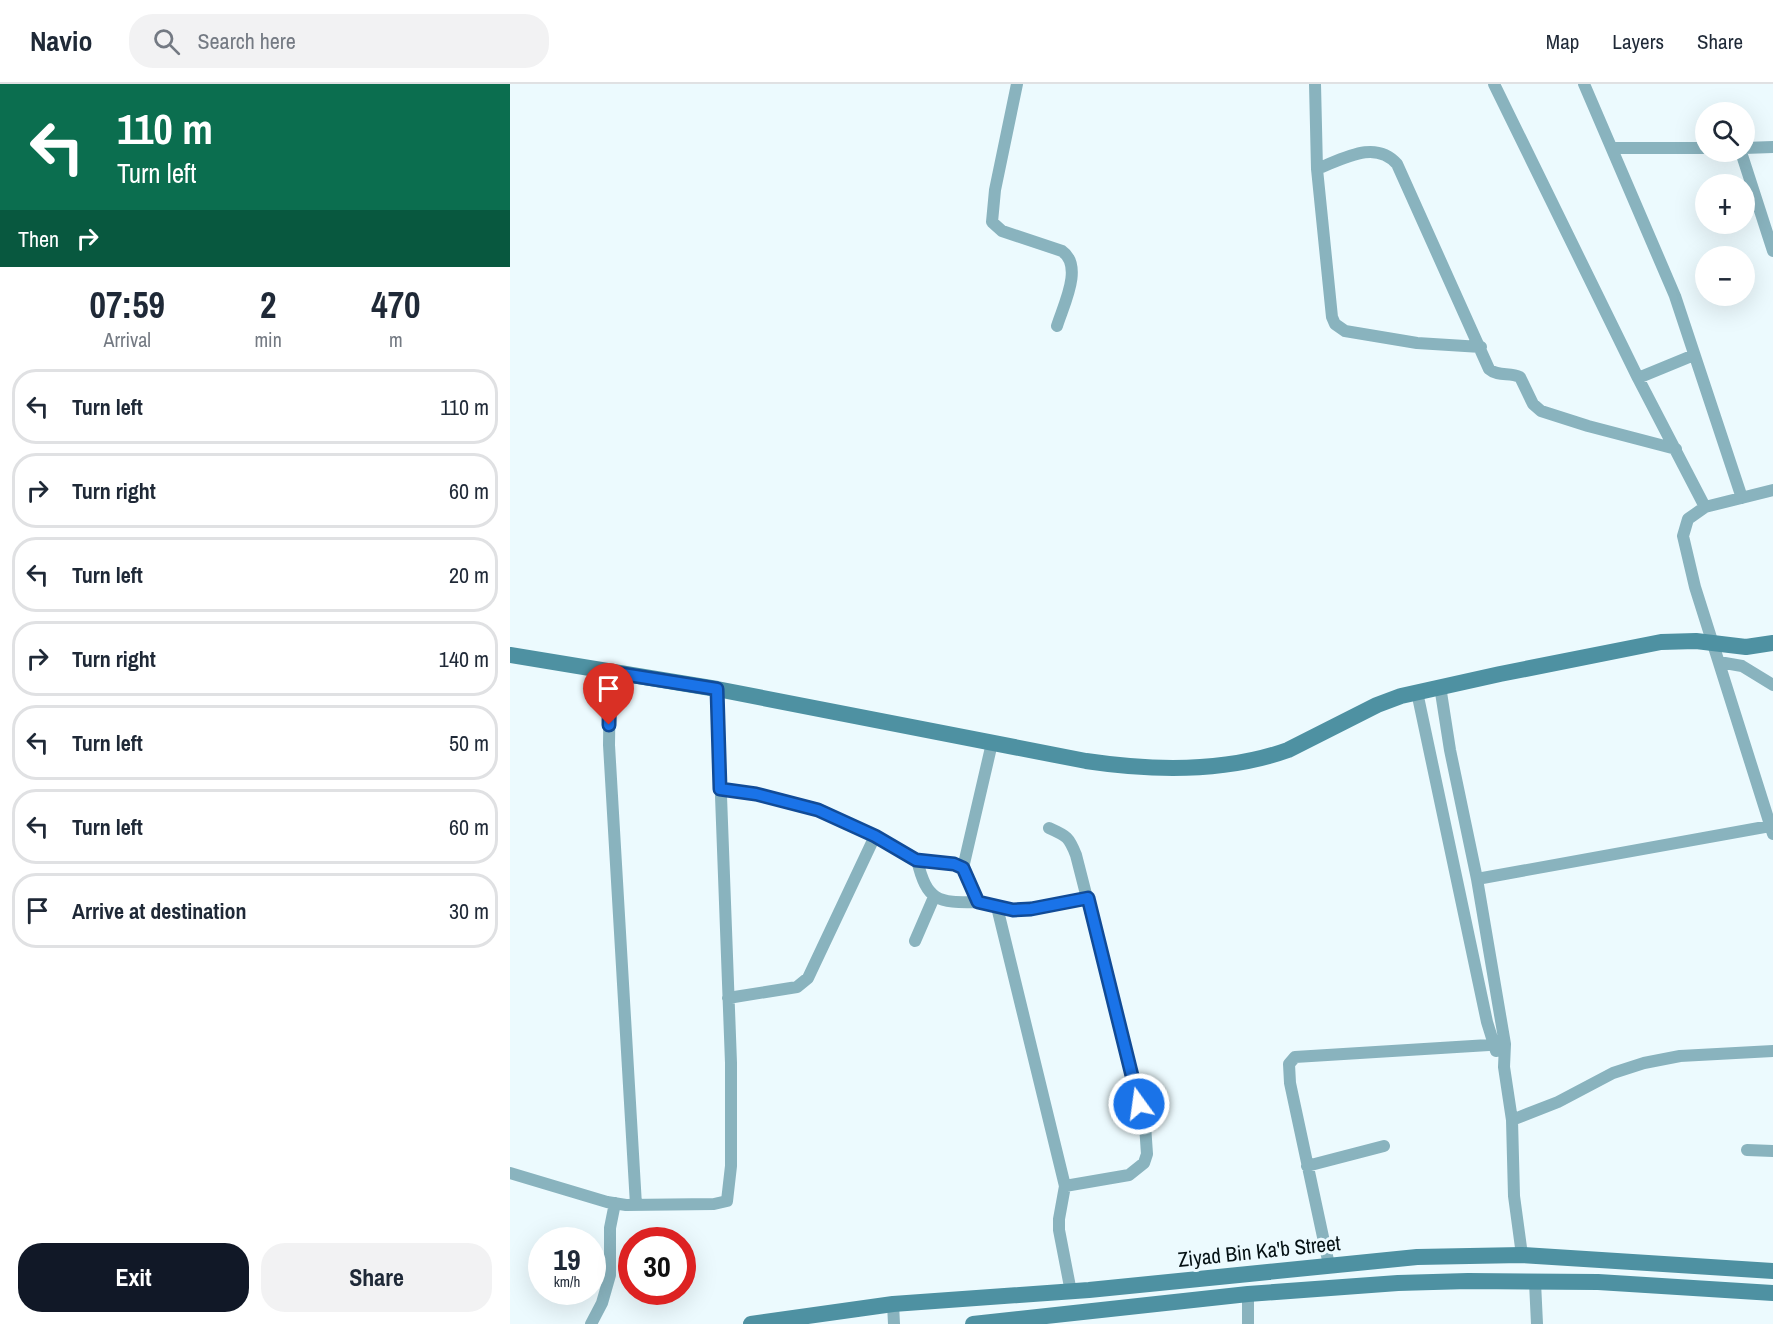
<!DOCTYPE html>
<meta charset="utf-8">
<style>
body{margin:0;font-family:"Archivo Narrow",sans-serif;background:#f2f2f3;color:#1f2937;height:100vh;display:flex;flex-direction:column;font-size:22px;white-space:nowrap}
*{box-sizing:border-box;margin:0}
p{font-size:20px;color:#747a83}
.icon{flex:none;width:33px;height:33px;fill:none;stroke:currentColor;stroke-width:2;stroke-linecap:round;stroke-linejoin:round}
.map{position:relative;flex:1;overflow:hidden}
.sheet{display:flex;flex-direction:column;background:#fff;width:510px}
.sheet>*{flex:none}
.top-card{background:#0b6e4f;color:#fff;overflow:hidden}
.controls{position:absolute;left:1185px;top:18px;display:grid;gap:12px}
.controls a{display:grid;place-items:center;width:60px;height:60px;border-radius:50%;background:#fff;box-shadow:0 6px 24px #0002;font-size:30px}
.speed{position:absolute;left:18px;top:1143px;display:flex;gap:12px;font-size:30px;font-weight:700;text-align:center}
.speed>*{display:grid;place-content:center;width:78px;height:78px;border-radius:50%;background:#fff;box-shadow:0 6px 24px #0002;line-height:1}
.speed small{font-size:15px;font-weight:400}
.speed .limit{border:9px solid #d22;background:#fff;color:#111}
.pin{position:absolute;display:grid;place-items:center;width:51px;height:51px;color:#fff;margin:-62px -26px;border-radius:50% 50% 50% 0;rotate:-45deg;box-shadow:0 0 6px #0007}
.pin .icon{rotate:45deg}
.me{position:absolute;width:66px;margin:-33px;rotate:346deg;stroke-linejoin:round;filter:drop-shadow(0 0 4px #0008)}
.turn{display:flex;align-items:center;gap:21px;height:126px;padding:0 18px;font-size:27px}
.turn .icon{width:78px;height:78px;stroke-width:2.5}
.turn b{display:block;font-size:42px;line-height:51px}
.then{display:flex;align-items:center;height:57px;padding:0 18px;background:#0003;gap:12px;font-size:22px}
.eta{display:flex;justify-content:space-evenly;align-items:center;height:102px;text-align:center}
.eta b{font-size:36px;font-weight:700;line-height:42px}
.action{display:flex;gap:12px;margin-top:auto;padding:12px 18px}
.action a{flex:1;height:69px;border-radius:24px;background:#111827;color:#fff;font-size:24px;font-weight:700;line-height:69px;text-align:center}
.action a+a{background:#f2f2f3;color:#1f2937}
ul{padding:0;list-style:none}
li{display:flex;align-items:center;gap:18px;height:75px;margin:0 12px 9px;padding:0 6px;border:3px solid #e0e1e3;border-radius:24px}
li div{flex:1}
li b{display:block;font-size:22px}
li em{font-style:normal}
header{display:flex;align-items:center;gap:36px;box-sizing:border-box;height:84px;padding:0 30px;background:#fff;border-bottom:2px solid #e0e1e3}
header strong{font-size:28px}
nav{display:flex;gap:33px;margin-inline-start:auto;font-size:21px}
.search{width:420px;height:54px;background:#f2f2f3;display:flex;align-items:center;gap:15px;box-sizing:border-box;padding:0 21px;border-radius:24px;color:#747a83;font-size:22px}
main{display:flex;flex:1;min-height:0}
.map>svg:first-child{display:block}
.lines{fill:none;stroke-linecap:round;stroke-linejoin:round}
.street{stroke:#89b3be;stroke-width:12}
.secondary{stroke:#4e91a2;stroke-width:16}
.route-casing{stroke:#114b97;stroke-width:15}
.route{stroke:#1a73e8;stroke-width:10}
.labels{text-anchor:middle;dominant-baseline:central;stroke-width:6;stroke-linejoin:round;paint-order:stroke}
.street-label{font-size:21px;fill:#051114;stroke:#ecfafe}
</style>
<header>
<strong>Navio</strong>
<div class="search"><svg class="icon" aria-label="search" viewBox="0 0 24 24"><circle cx="10" cy="10" r="6"/><path d="M15 15l6 6"/></svg>Search here</div>
<nav><a>Map</a><a>Layers</a><a>Share</a></nav>
</header>
<main>
<section class="sheet">
<div class="top-card">
<div class="turn"><svg class="icon" aria-label="left" viewBox="0 0 24 24"><path d="M17 20v-9H6M10 6l-5 5 5 5"/></svg><div><b>110 m</b>Turn left</div></div>
<div class="then">Then<svg class="icon" aria-label="right" viewBox="0 0 24 24"><path d="M7 20v-9h11M14 6l5 5-5 5"/></svg></div>
</div>
<div class="eta">
<div><b>07:59</b><p>Arrival</p></div>
<div><b>2</b><p>min</p></div>
<div><b>470</b><p>m</p></div>
</div>
<ul>
<li><svg class="icon" aria-label="left" viewBox="0 0 24 24"><path d="M17 20v-9H6M10 6l-5 5 5 5"/></svg><div><b>Turn left</b></div><em>110 m</em></li>
<li><svg class="icon" aria-label="right" viewBox="0 0 24 24"><path d="M7 20v-9h11M14 6l5 5-5 5"/></svg><div><b>Turn right</b></div><em>60 m</em></li>
<li><svg class="icon" aria-label="left" viewBox="0 0 24 24"><path d="M17 20v-9H6M10 6l-5 5 5 5"/></svg><div><b>Turn left</b></div><em>20 m</em></li>
<li><svg class="icon" aria-label="right" viewBox="0 0 24 24"><path d="M7 20v-9h11M14 6l5 5-5 5"/></svg><div><b>Turn right</b></div><em>140 m</em></li>
<li><svg class="icon" aria-label="left" viewBox="0 0 24 24"><path d="M17 20v-9H6M10 6l-5 5 5 5"/></svg><div><b>Turn left</b></div><em>50 m</em></li>
<li><svg class="icon" aria-label="left" viewBox="0 0 24 24"><path d="M17 20v-9H6M10 6l-5 5 5 5"/></svg><div><b>Turn left</b></div><em>60 m</em></li>
<li><svg class="icon" aria-label="arrive" viewBox="0 0 24 24"><path d="M6 21V4h12l-3 4 3 4H6"/></svg><div><b>Arrive at destination</b></div><em>30 m</em></li>
</ul>
<div class="action"><a>Exit</a><a>Share</a></div>
</section>
<div class="map">
<svg width="1263" height="1240" viewBox="0 0 1263 1240">
<rect width="100%" height="100%" fill="#ecfafe"/>
<g class="lines">
<path class="street" d="M507,0L485,106L482,138L492,147L552,167C574,182 553,222 547,242
M805,0L807,85C833,75 865,55 887,80L979,285C988,293 1000,288 1010,293L1023,320L1031,327L1078,342L1166,365
M984,0L1128,294L1195,423
M1074,0L1165,212L1232,414
M1103,64H1196
M1234,64L1263,63
M1231,68L1263,167
M807,85L822,233L825,240L835,247L907,259L971,263
M1128,294L1184,271
M1263,406L1195,423L1178,435L1173,452L1185,503L1263,750
M1209,578L1232,582L1263,601
M100,589L99,661L126,1121
M930,602L940,666L967,795L995,960L994,983L1002,1036L1004,1112L1012,1171
M907,608L977,938L986,967
M482,659L453,784L468,818L503,826L521,825L578,814
M210,705L246,710L308,725L365,752L407,776L444,780L453,784
M539,744C557,752 559,753 566,771L635,1041L637,1070L634,1079L619,1091L555,1102
M407,776C417,817 427,819 468,818
M967,795L1260,742
M487,823L555,1102L549,1135V1146L561,1208
M405,857L424,813
M218,914L287,903L298,894L365,752
M1002,1036L1048,1018L1103,989L1134,979L1170,972L1263,967
M1237,1066L1263,1067
M797,1082L874,1062
M0,1089L97,1118L116,1121L204,1120L217,1117L221,1082V979L207,605
M819,1181L780,999L779,980L785,973L995,960
M1025,1198L1027,1240
M738,1210V1240
M383,1220L384,1240
M81,1240L92,1219L100,1191V1144L105,1119"/>
<path class="secondary" d="M0,571L207,605L576,677C643,687 714,689 778,666L867,621L891,612L990,590L1151,558L1186,557L1236,563L1263,559
M241,1240L383,1220L579,1206L907,1173L1012,1171L1263,1187
M463,1240L738,1210L888,1199L958,1197L1088,1198L1263,1209"/>
</g>
<g class="lines">
<g class="route-casing">
<path id="route" d="M99,641L100,588L207,605L210,705L246,710L308,726L365,752L406,776L444,780L453,784L468,818L503,826L521,825L578,814L629,1020"/>
</g>
<use href="#route" class="route"/>
</g>
<g class="labels">
<g class="street-label">
<text transform="translate(749 1167) rotate(-6)">Ziyad Bin Ka'b Street</text>
</g>
</g>
</svg>
<div class="controls">
<a><svg class="icon" aria-label="search" viewBox="0 0 24 24"><circle cx="10" cy="10" r="6"/><path d="M15 15l6 6"/></svg></a>
<a>+</a>
<a>−</a>
</div>
<div class="speed"><div>19<small>km/h</small></div><div class="limit">30</div></div>
<div class="pin" style="left:99px;top:641px;background:#d93025"><svg class="icon" aria-label="arrive" viewBox="0 0 24 24"><path d="M6 21V4h12l-3 4 3 4H6"/></svg></div>
<svg class="me" style="left:629px;top:1020px" viewBox="-20 -20 40 40"><circle r="17" fill="#1a73e8" stroke="#fff" stroke-width="3"/><path d="M0-11L8 9 0 5-8 9z" fill="#fff"/></svg>
</div>
</main>
